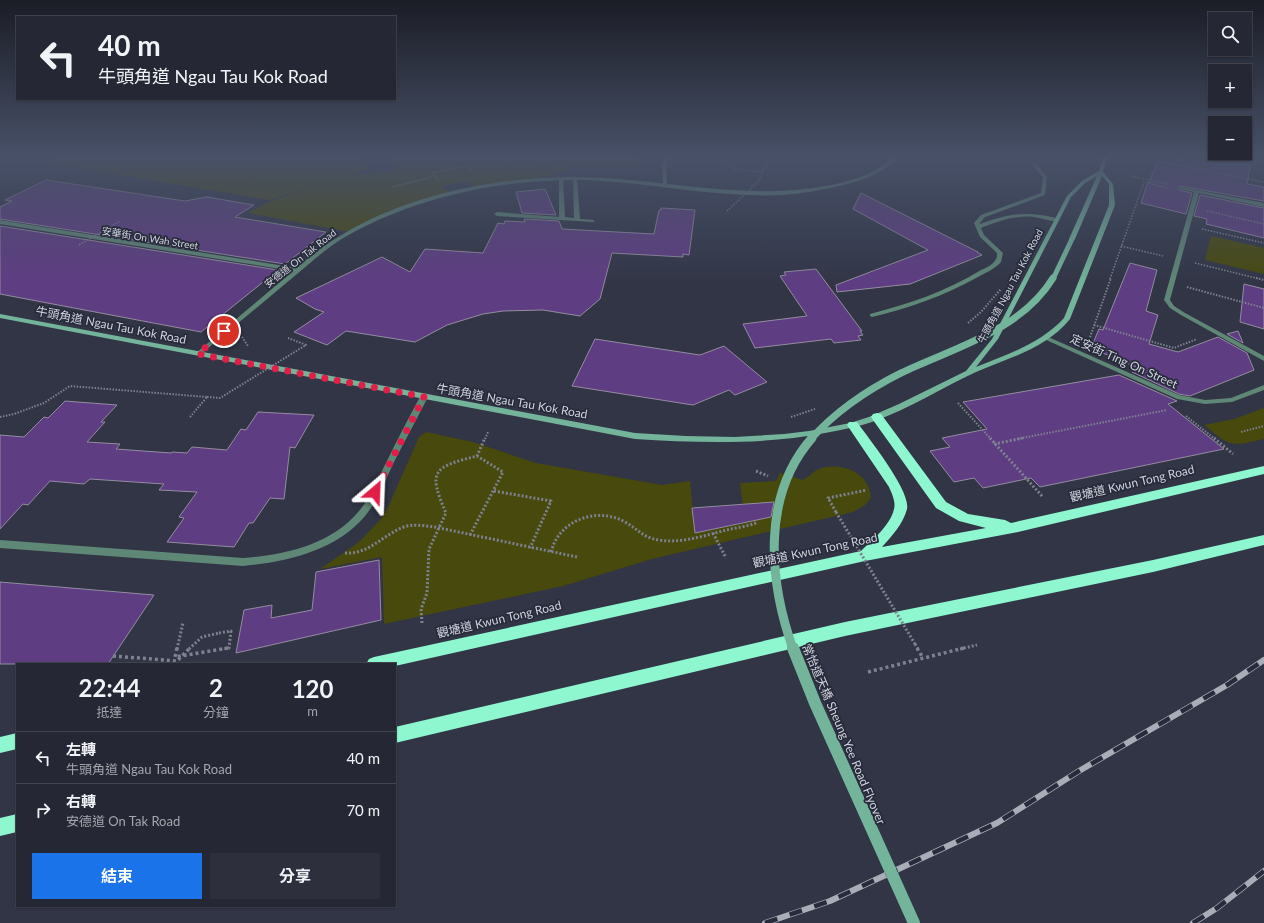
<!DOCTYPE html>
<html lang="zh-TW">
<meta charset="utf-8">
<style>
body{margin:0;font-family:Lato,"Noto Sans TC",sans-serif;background:#2d303c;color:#f1f3f6;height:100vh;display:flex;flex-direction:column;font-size:15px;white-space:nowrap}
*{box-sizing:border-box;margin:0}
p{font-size:13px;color:#a3a6ac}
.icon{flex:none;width:22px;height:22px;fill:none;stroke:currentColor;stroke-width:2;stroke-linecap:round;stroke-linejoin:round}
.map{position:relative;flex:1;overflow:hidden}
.panel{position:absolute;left:16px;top:663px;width:380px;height:244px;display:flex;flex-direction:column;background:#252834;border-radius:0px;box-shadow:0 1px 3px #0004,0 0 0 1px #42444f}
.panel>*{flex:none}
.hud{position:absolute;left:16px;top:16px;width:380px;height:84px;border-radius:0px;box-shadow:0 1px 3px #0004,0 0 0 1px #42444f;background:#252834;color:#f1f3f6;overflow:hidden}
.fabs{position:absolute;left:1208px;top:12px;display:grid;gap:8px}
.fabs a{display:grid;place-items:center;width:44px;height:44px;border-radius:0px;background:#252834;box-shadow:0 1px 3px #0004,0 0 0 1px #42444f;font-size:20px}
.pin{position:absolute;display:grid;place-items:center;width:34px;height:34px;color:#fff;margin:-17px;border:2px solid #fff;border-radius:50%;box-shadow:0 1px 4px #0007}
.me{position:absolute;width:44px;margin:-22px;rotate:26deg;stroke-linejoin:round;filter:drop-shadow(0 0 3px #0008)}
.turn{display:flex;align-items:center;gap:14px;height:84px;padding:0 16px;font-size:18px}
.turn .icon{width:52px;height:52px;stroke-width:2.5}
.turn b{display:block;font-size:28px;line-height:34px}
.eta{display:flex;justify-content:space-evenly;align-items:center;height:68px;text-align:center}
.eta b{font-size:24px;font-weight:700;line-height:28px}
.cta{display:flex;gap:8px;margin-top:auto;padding:8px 16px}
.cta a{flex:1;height:46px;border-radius:0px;background:#1a73e8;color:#fff;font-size:16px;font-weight:700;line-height:46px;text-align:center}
.cta a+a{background:#2d303c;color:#f1f3f6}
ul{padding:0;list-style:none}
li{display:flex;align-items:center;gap:12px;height:52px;padding:0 16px;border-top:1px solid #42444f}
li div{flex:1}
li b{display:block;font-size:15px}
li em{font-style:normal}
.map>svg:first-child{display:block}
.green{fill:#47490d}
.building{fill:#5f3d83;stroke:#948ca0}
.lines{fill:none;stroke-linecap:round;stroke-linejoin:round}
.path-far3{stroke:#7e818f;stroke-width:1.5;stroke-dasharray:1.5 1.5;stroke-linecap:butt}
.path-far2{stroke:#7e818f;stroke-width:2;stroke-dasharray:1.5 1.5;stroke-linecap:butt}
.path-far1{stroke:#7e818f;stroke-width:3;stroke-dasharray:2 2;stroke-linecap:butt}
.path{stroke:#7e818f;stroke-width:3.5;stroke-dasharray:3 3;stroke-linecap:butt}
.lane{fill:#5f8776;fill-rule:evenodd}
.street{fill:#5f8776;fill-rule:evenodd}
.secondary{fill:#73b49a;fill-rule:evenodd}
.highway{fill:#8ef7cf;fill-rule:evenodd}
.rail-casing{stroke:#a9adb8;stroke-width:6}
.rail{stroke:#272b3b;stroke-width:4.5;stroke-dasharray:13;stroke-linecap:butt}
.path-bridge-far3{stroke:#7e818f;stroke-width:1.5;stroke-dasharray:1.5 1.5;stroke-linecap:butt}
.path-bridge-far2{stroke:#7e818f;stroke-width:2;stroke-dasharray:1.5 1.5;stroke-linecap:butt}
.path-bridge-far1{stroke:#7e818f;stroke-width:3;stroke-dasharray:2 2;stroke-linecap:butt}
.path-bridge{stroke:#7e818f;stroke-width:3.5;stroke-dasharray:3 3;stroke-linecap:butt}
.secondary-bridge-far3{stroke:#73b49a;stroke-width:5}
.secondary-bridge-far2{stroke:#73b49a;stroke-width:7}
.secondary-bridge-far1{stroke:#73b49a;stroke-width:9}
.secondary-bridge{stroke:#73b49a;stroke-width:12}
.route{stroke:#e11d48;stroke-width:7;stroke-dasharray:0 12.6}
.labels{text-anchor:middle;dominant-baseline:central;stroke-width:3.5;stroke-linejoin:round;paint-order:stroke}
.far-street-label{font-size:10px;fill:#d0d3dd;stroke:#272b3b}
.street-label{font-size:12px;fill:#d0d3dd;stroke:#272b3b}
</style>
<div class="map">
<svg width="1264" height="923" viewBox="0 0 1264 923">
<rect width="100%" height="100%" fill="#313546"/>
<path class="green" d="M54,156H358L370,168L352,175L394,170L392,162L394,156H640L638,167L573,166L555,175L475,189L468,181L440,186L455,194L429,198L350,232L248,213L271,201L322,184L269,200L53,164Z
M1211,236L1264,248V274L1205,260Z
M1264,408V439C1230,447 1231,447 1204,425L1234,419Z
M426,432L473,442L536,463L662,485L690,481L695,533L745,523L740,483L776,481L780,473L803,480C809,477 813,471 819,469C835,463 860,468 868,486C870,489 870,494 871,498L865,505L853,512L652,559L563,586L384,624L382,557L320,569L359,542L380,520L388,507L419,437Z"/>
<path class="building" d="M1183,156H1252L1247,184L1264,187V201L1180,186L1178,187L1179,190L1192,193L1186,214L1141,203L1147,184H1148L1158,161L1180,165Z
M46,180L185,201L207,197L254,205L235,217L326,232L285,264L0,219V207L12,201L5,200Z
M545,189L556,215L522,213L516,192Z
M861,193L978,252H977L982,255L910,284L837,292L836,285L928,250L853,209Z
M1200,195L1264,208V238L1206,224L1207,219L1194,216Z
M661,208L695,210L689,255L683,254V257L612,253L600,299L580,316L543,310L503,311L483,314L447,325L415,342L346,331L327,345L294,332L324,312L315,309L296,298L382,257L410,272L425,249L483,253L498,223L504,224L505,221L525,222L524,219L559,221L562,229L654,234L659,210H661Z
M0,226L278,270L201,332L0,294Z
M1130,263L1157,270L1146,311L1158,315L1149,344L1178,352L1218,337L1247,353L1254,370L1190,396L1179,394L1132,372L1143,370L1091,348L1099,329L1103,330Z
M816,269L862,331H860L863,335L858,336L861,340L834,343L831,339L755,348L743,324L807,316L780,276L786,275L784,272Z
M1244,284L1264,289V329L1240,322Z
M1238,331L1243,343L1227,334Z
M595,339L700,355L724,346L767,382L735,395L729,390L693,405L572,386Z
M1119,375L1177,401L1168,404L1224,449L1040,487L1031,478L983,488L974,478L954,482L930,451L950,447L942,438L987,429L963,402Z
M65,401L117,405L101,422H105L87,442L120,444L116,449L171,453L172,452L187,453L192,447L227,450L241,429L246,430L258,412L314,415L295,448L290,447L284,499L270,498L253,523H249L234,547L167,542L184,518L179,517L197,492L159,490L164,484L90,479L84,484L50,481L28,505L23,504L0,529V435L24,437L44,417L48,418Z
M774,502L771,517L695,533L692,508Z
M379,560L381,620L236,653L244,610L272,605L271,618L312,610L316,572Z
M0,582L154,595L108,664H0Z"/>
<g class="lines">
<path class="path-far3" d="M548,156L549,162
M592,156L598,160H617L619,156
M723,160L734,169L762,172L769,156
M1160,161L1264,182
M539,162H549
M435,176L432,173L467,166L473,172
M1131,176L1168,184
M393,187L435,176L439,181
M1207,211L1264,224
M1202,229L1264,243
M1121,246L1163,256
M1195,263L1260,279
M1110,279L1144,182L1167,188"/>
<path class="path-far2" d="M1256,278L1264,280
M1187,287L1264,308
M968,323L981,312L1001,289
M1094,325L1174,348L1197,339
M242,337L248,346
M1089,340L1111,278
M958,403L991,439
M1186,416L1215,439
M0,417L14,414L44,403L70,386L207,397
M190,417L207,397
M791,417L815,409
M1241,432L1264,426
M485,439L488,432
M1017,439L1167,410"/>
<path class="path-far1" d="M990,438L1042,496
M1214,438L1233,454
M994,444L1023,438
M756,471L768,476
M494,491L551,501L530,548
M836,512L828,498L867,490
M713,533L726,558
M470,535L503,472L477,456
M551,552C553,547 554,542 557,538C571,516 602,509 625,522C638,529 643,538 659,540C684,544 708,534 731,529C740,527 750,526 758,522
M345,553C370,555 385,532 407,526C417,524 426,526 435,527L577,557
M422,623L421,609L427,593L429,549L446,513C427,470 434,467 477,456L485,438
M219,633L231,631L229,648L222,649
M915,644L918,649
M177,649L183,623
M960,649L977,645"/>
<path class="path" d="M177,648L175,657L228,648
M917,648L923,658
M868,672L964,648"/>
<path class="lane" d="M665,156H669L666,163L667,186L665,187L663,186L662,163Z
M1032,163H1036L1047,177L1045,195L985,217L980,223V224C1011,213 1025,211 1057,218L1059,219V221C1051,222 1042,218 1034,217C1015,215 999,221 981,228L984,235L1003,253C1002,256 1002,259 1001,262C995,269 985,273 978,277C944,296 909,308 872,317L870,316V314C909,304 947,291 981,270C986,268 994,264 996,259C997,258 997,255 997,253L980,237L974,223L981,215L1041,193L1043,177L1032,165Z
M559,178L563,179L565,217L574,218L573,179L575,178L577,179L580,219L594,220V222L497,216L494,214L497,212L559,217Z
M421,395H427L428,397C417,419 405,440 394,462C385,481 378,500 365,516C336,551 286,562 243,566L0,548V540L243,558C284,555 331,545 359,511C371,497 377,479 386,463C397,440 409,417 421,395Z"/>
<path class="street" d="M894,156H899C884,174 861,181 839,186C820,190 801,194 782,195C717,198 653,183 588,180C540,179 491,184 444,197C410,206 376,219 345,237C323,250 305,268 285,284C257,308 228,331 200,355L198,356L195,354L196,353L293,271L0,224V220L297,268C310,256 324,245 340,236C407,195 491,178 569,177C659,176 746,204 836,184C857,179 879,172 894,156Z
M1180,187L1264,203V207L1199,193L1170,300L1174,306L1185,313L1264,356V361L1181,315L1170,308L1164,300L1194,192L1180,189Z
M1046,336L1179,395L1205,400L1231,398L1264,385V390L1232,402L1205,404L1177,399L1044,339L1043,338Z"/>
<path class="secondary" d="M1104,156H1108L1103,172L1113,184L1115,205L1070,319C1047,348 1009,358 976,372C941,388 909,409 872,422C857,427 841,430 825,433C762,445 699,443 635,439L0,318V314L635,433L686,436L735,437L784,434L809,431L850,423L869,417L899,404L966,371L992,339L1067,196L1082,181L1099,171ZM1097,176L1069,239L1070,240L1075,239L1102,176L1109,184V205L1064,318C1040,344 1008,354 976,367L998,339L1071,197L1085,183Z"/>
<path class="highway" d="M877,413L881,414L946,502L968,514L1005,520L1011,523L1264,466V474L1018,532L865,561L395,666V664H366L369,659L374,657L861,551C873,539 890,526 894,509C896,502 892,494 889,487L847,425L849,422H857C869,439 911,491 907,509C903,524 892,536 882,547L986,528L959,521L936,508L873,420L871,417L873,414Z
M1264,535V545L1153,572L845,636L395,743V727L845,622L1153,560Z
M17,733V749L0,753V737Z
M17,814V832L0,836V818Z"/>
<g class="rail-casing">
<path id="rail" d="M765,923L830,901L997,823L1079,771L1227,685L1264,660
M1193,923L1217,908L1264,871"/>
</g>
<use href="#rail" class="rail"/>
<path class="path-bridge-far3" d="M727,211L759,181L762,172
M79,245L120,221"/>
<path class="path-bridge-far2" d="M207,397L220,398L306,345L288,338"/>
<path class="path-bridge-far1" d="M836,512L915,644
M189,649L202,637L219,633"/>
<path class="path-bridge" d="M113,656L177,661L190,648"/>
<path class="secondary-bridge-far3" d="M1053,279L1072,239"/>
<path class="secondary-bridge-far2" d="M811,439C836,411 867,390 901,373C953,348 1021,331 1053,278"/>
<path class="secondary-bridge-far1" d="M793,649C769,581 761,496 812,438"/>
<path class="secondary-bridge" d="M793,648L815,703L914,923"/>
</g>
<linearGradient id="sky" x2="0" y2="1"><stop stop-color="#1b1d26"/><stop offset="0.55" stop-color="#485168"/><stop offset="1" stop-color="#485168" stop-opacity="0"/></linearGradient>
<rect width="1264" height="285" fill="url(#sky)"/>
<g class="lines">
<path class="route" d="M224,331L198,354L424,397L375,492"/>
</g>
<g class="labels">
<g class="far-street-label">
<text transform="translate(150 238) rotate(9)">安華街 On Wah Street</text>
<text transform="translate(300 258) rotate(-38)">安德道 On Tak Road</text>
<text transform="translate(1010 286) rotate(-62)">牛頭角道 Ngau Tau Kok Road</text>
</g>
<g class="street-label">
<text transform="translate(111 325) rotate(11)">牛頭角道 Ngau Tau Kok Road</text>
<text transform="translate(1124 361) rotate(24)">定安街 Ting On Street</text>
<text transform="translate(512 401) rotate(10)">牛頭角道 Ngau Tau Kok Road</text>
<text transform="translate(1132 483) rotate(-13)">觀塘道 Kwun Tong Road</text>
<text transform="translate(815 550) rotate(-12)">觀塘道 Kwun Tong Road</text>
<text transform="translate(499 619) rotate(-13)">觀塘道 Kwun Tong Road</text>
<text transform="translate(844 734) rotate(67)">常怡道天橋 Sheung Yee Road Flyover</text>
</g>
</g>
</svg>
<div class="fabs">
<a><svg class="icon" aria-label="search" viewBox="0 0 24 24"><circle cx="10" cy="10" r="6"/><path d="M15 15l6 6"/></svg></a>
<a>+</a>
<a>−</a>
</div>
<div class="pin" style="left:224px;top:331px;background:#d93025"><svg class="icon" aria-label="arrive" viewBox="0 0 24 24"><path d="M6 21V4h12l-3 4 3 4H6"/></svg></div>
<svg class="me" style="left:375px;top:492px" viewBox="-20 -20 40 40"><path d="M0-17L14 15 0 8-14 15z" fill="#e11d48" stroke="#fff" stroke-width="4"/></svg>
<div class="hud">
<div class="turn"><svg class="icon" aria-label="left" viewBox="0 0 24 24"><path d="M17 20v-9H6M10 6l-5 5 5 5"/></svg><div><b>40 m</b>牛頭角道 Ngau Tau Kok Road</div></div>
</div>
<section class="panel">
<div class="eta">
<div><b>22:44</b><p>抵達</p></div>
<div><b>2</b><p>分鐘</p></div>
<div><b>120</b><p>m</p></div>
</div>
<ul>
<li><svg class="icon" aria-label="left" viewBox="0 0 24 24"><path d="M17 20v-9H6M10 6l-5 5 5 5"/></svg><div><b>左轉</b><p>牛頭角道 Ngau Tau Kok Road</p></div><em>40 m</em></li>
<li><svg class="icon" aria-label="right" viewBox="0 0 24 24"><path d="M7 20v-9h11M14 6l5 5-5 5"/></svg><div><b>右轉</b><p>安德道 On Tak Road</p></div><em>70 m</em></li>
</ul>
<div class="cta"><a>結束</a><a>分享</a></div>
</section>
</div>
